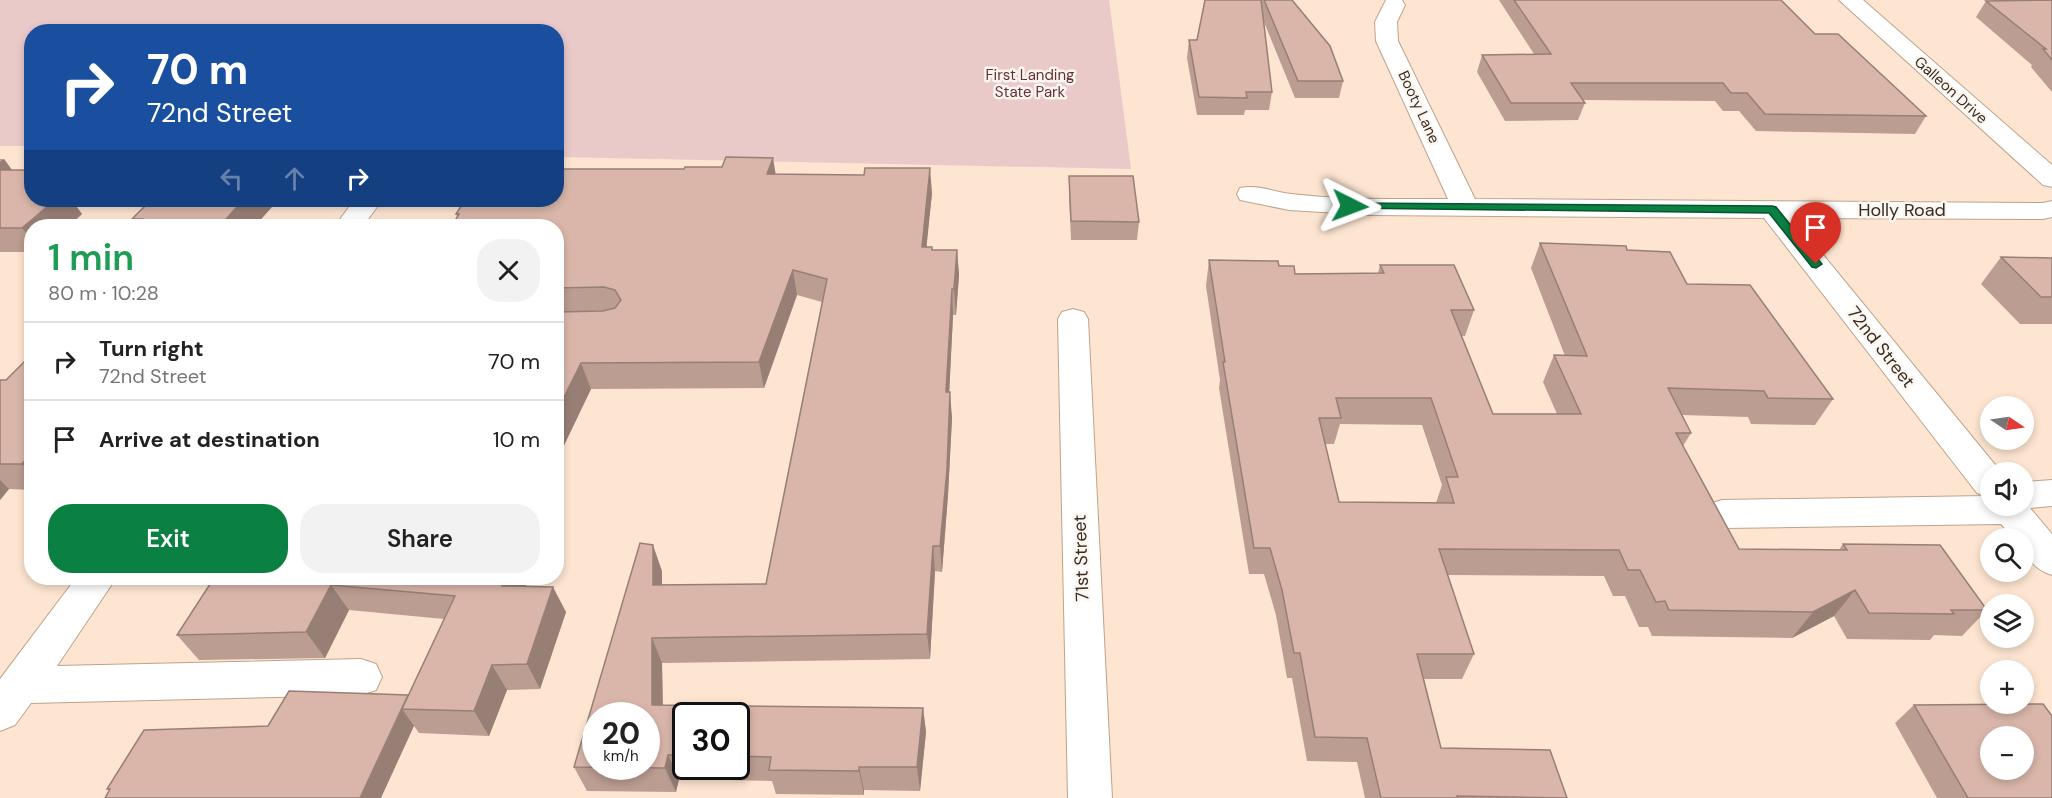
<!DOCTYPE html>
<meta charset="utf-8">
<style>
body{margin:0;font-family:"DM Sans",sans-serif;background:#f2f2f2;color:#222;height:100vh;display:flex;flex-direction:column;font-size:22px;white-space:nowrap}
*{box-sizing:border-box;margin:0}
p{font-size:20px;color:#767676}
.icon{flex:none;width:33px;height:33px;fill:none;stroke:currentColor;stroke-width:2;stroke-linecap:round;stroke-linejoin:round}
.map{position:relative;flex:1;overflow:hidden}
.drawer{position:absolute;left:24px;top:219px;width:540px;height:366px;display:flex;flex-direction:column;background:#fff;border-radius:24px;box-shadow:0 3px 9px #0003}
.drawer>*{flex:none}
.top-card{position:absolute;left:24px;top:24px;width:540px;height:183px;border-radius:24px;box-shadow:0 3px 9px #0003;background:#1a4fa0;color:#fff;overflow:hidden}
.needle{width:39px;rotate:103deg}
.fabs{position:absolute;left:1980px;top:396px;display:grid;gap:12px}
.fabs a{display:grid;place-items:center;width:54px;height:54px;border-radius:50%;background:#fff;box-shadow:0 3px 9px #0003;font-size:30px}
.speed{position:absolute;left:582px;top:702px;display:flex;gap:12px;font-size:30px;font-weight:700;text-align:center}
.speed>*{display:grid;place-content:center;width:78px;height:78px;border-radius:50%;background:#fff;box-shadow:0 3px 9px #0003;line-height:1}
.speed small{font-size:15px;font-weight:400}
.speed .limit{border:3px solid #111;border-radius:9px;background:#fff;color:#111}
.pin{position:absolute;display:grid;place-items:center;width:51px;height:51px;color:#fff;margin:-62px -26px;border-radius:50% 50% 50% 0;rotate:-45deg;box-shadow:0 0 6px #0007}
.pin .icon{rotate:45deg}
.me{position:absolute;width:66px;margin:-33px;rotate:93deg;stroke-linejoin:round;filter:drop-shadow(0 0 4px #0008)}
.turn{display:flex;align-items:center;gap:21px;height:126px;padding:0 24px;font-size:27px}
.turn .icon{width:78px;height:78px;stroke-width:2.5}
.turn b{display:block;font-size:42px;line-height:51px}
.lanes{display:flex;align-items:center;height:57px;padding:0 24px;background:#0003;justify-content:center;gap:30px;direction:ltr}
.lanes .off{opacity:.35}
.round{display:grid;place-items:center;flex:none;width:63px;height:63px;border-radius:24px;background:#f2f2f2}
.headline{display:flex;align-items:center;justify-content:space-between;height:102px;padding:0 24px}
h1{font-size:36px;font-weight:600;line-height:45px;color:#1e9e55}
.cta{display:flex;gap:12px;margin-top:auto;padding:12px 24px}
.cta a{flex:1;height:69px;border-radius:24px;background:#0b8043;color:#fff;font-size:24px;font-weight:600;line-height:69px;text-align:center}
.cta a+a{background:#f2f2f2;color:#222}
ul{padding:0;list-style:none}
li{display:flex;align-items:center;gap:18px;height:78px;padding:0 24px;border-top:2px solid #e0e0e0}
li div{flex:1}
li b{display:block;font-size:22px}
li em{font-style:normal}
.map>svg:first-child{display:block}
.green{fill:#eac9c9}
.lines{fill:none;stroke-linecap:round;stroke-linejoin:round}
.minor-casing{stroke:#bea38b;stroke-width:2}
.minor{fill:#fff;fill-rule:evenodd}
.wall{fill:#bb9d91;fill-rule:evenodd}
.shaded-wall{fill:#987f76}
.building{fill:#d9b6a9;stroke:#987f76;stroke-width:1.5;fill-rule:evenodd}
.route{fill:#0b8043;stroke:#07532c;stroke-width:1.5}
.labels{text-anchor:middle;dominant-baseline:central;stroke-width:5;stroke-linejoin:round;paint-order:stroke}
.far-park-label{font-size:15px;fill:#643032;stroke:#fcf6f1}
.far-street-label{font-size:15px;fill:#382d23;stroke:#fcf6f1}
.street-label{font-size:18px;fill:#382d23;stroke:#fcf6f1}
</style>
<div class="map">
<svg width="2052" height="798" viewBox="0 0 2052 798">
<rect width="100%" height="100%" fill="#fde5d1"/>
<path class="green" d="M0,0H1109L1131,169L557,157L556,32H32L31,146H0Z"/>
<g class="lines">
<g class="minor-casing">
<path id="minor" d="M1386,0H1402L1405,5L1397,22L1398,41L1475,199L2043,203L2052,201V217L2043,219L1793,218L2001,472H1990V506H2024V482L2052,480V506L2030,508L2052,534V575C2034,569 2024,558 2024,538H2013L2001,524L1722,528L1709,524L1704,514L1709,504L1722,500L1987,496L1977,493L1764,218L1370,215L1289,210L1240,200L1237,194L1240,188C1257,184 1274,192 1291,194C1343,200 1396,199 1448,199L1376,41L1375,22Z
M1839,0H1863L2052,165V187L2043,185Z
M344,200H371L377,207L363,226H335L349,207Z
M1073,309L1084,312L1088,319L1112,798H1068L1058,319L1062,312Z
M76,578H116L57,666L361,659L376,664L382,677L376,690L361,695L31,703L15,725L0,731V679Z"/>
</g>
<use href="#minor" class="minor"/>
</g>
<path class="wall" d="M1205,0H1292L1343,81L1339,98H1295L1264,22L1272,92L1269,110H1245L1244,115H1197L1187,58L1189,40H1197Z
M1499,0H1781L1815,34L1926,116L1915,134L1756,131L1739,111H1723L1715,101L1583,100L1585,103L1578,120L1505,121L1477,72L1482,55L1534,54Z
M2052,0V92L2031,67L2032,65L1976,17L1986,1Z
M0,159H4L32,200L73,202L82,214L69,226H32V252H0Z
M776,174L932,193L926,247L933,250H957L959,275L956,315H953L949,392L952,418L948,495L942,572L935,571L930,659L662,663L663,705L923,708L926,732L920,791L864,790V795L776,794L772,781L679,779L676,792L587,791L574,767L662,571V585L766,584L822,302L797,295L764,388L591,389L556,462V226L457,217L456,214ZM686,716H736V766H686Z
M1069,176L1139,222L1137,240H1071L1069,194Z
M151,200H278L255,226H134L136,225L132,219Z
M1540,243L1627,250L1687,284L1833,399L1815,425L1751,424L1748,417L1682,415L1691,433L1683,446L1739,549L1839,550L1843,544L1987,610L1962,636L1934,635L1930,640L1847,639L1834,616L1792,638L1652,636L1648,627H1639L1625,596H1613L1604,576L1448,575L1474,654L1462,679H1424L1441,748L1567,798H1365L1357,762L1307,761L1292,678H1287L1276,615L1264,574H1249L1219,388L1220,380L1206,286L1209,260L1279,266L1295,274L1378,273L1380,265L1474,310L1465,336H1461L1493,414H1557L1543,382L1554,355L1565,356L1531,268ZM1340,424L1422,425L1442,485L1436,503L1339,502L1325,444H1334Z
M2001,257L2052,258V324H2020L1981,284Z
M32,354V490L9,489L0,500V380H6Z
M214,578H529L525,586L566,612L540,689L507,690L489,736L419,733L414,726L109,791L107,789L268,726L408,695L444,619L349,610L325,658L199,660L177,635Z
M1914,705L2052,798H1937L1895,723Z"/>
<path class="shaded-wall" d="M773,158L777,182L767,174Z
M4,159L21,182L0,183V162Z
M930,168L932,193L924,272L922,247Z
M51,200H76L73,202L82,214L69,226H32V240L22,228Z
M243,200H278L255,226H220Z
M957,250L959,275L956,315L954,289Z
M793,270L797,295L764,388L759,362Z
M952,289L953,315L948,418L946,392Z
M581,363L591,389L556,462V413Z
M950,392L952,418L948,495L942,572L940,546Z
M32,452V476L22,464Z
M0,480L9,489L0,500Z
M653,545L662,571V611L653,585Z
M933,546L935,571L930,659L927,634Z
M506,578H529L516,612L502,586Z
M331,585L349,610L325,658L306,632Z
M553,587L566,612L540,689L527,664Z
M1855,590L1834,616L1792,638L1813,612Z
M652,638L662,663L663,730L652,705Z
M492,665L507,690L489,736L474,711Z
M923,708L926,732L920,791L917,767Z
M402,709L414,726L381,798H360Z
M668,755L679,779L676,792L665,768Z
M859,767L864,790V795L859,771Z"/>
<path class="building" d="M1205,0H1261L1272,92H1246L1247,98L1199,97L1189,40H1197Z
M1264,0H1292L1330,46L1343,81H1298Z
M1514,0H1781L1815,34H1838L1926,116L1765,114L1747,93H1731L1723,83H1571L1585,103H1511L1482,55L1551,54Z
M2052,0V60L2043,49H2046L1986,1Z
M726,157L773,158L767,174L864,175L865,168H930L922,247H932V250H957L954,289H952L946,392H950L947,469L940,546H933L927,634L652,638V705L923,708L917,767H859V771L769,770L771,757L736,756V716H686V755H668L665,768L574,767L640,543L653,545V585L766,584L827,279L793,270L759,362L581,363L556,413V312L603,311L615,308L621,300L615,290L604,287L556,288V226H452L459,214H456L465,200H556V169H684L685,167H722ZM596,716H646V766H596Z
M0,170H32L26,175H32V200H55L22,228H0Z
M1069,176H1133L1139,222L1071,221Z
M151,200H243L220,226H134L142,219H132Z
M1540,243L1626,246L1627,250L1670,252L1687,284L1750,285L1833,399L1768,398L1764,391L1668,388L1691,433H1676L1739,549L1847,550L1843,544L1940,545L1987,610H1951L1954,614L1869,613L1855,590L1813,612L1669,610L1665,601L1656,602L1640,570H1628L1619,550L1439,549L1474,654H1417L1441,748L1550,750L1567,798L1457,796L1458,798H1381L1367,738L1315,737L1300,653H1294L1282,590L1270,548H1254L1223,362H1225L1209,260L1278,261L1279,266H1294L1295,274L1384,273L1380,265H1454L1474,310H1451L1493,414H1581L1554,355L1587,356ZM1336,398H1431L1458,477H1446L1454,503L1339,502L1319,418H1341Z
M2001,257L2052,258V297H2041Z
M32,354V452L22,464H0V380H6Z
M214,578H506L502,586L553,587L527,664L492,665L474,711L402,709L455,596L331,585L306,632L177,635Z
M289,691L408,695L360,798H105L110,789H107L144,730L268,726Z
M2043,704L2052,716V798H1968L1914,705ZM1990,736H2024V770H1990Z"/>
<path class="route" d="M1350,203L1772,206L1776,207L1822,264L1816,268L1812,267L1769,213L1346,208L1344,206Z"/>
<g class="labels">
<g class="far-park-label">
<text x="1030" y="75">First Landing<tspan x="1030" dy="17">State Park</tspan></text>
</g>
<g class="far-street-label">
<text transform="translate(1951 90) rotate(42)">Galleon Drive</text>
<text transform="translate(1419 107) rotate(65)">Booty Lane</text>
</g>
<g class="street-label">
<text x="1902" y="210">Holly Road</text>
<text transform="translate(1881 347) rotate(52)">72nd Street</text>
<text transform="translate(1081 558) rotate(-92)">71st Street</text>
</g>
</g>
</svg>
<div class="fabs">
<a><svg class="needle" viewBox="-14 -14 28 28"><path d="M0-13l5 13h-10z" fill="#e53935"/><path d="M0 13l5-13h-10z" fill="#767676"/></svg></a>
<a><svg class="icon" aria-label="sound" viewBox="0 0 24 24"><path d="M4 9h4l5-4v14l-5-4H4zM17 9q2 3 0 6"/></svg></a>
<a><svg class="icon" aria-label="search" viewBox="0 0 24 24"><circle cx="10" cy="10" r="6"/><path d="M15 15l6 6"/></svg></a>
<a><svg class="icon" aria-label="layers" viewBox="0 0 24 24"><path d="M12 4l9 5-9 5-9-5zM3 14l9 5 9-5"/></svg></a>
<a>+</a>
<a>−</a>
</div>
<div class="speed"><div>20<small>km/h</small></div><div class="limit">30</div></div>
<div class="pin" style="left:1816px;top:264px;background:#d93025"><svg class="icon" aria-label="arrive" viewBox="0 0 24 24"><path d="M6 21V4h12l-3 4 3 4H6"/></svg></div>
<svg class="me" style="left:1350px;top:206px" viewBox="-20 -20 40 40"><path d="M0-17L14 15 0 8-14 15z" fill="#0b8043" stroke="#fff" stroke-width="4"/></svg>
<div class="top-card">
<div class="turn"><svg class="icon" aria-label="right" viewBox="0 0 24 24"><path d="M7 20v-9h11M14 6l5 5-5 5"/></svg><div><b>70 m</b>72nd Street</div></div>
<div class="lanes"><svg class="icon off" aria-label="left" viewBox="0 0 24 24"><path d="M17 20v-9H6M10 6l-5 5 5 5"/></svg><svg class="icon off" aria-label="ahead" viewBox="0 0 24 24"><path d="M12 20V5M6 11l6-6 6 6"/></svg><svg class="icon" aria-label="right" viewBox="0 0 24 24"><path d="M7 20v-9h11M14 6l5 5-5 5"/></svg></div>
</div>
<section class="drawer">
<div class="headline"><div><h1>1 min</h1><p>80 m · 10:28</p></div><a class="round"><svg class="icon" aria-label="close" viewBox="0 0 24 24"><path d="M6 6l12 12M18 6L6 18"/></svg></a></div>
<ul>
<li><svg class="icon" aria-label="right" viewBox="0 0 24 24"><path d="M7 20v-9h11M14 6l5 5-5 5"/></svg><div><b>Turn right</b><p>72nd Street</p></div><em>70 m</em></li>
<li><svg class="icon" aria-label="arrive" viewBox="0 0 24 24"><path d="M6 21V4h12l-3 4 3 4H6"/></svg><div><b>Arrive at destination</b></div><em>10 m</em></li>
</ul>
<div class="cta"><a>Exit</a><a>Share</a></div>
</section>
</div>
